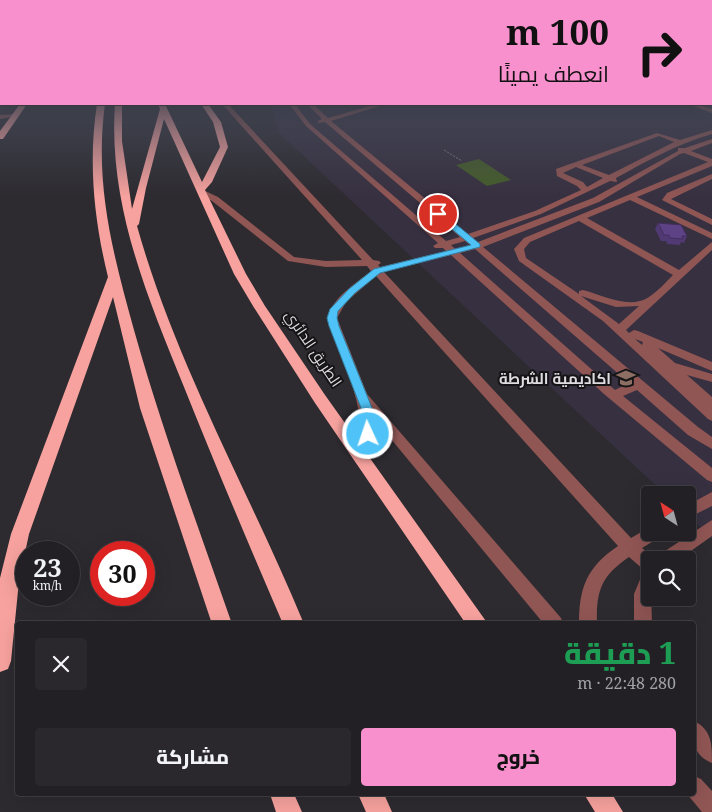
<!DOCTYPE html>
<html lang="ar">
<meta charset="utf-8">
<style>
body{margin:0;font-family:"Noto Serif",Cairo,serif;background:#2a282c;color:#f1f3f6;direction:rtl;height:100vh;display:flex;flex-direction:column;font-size:19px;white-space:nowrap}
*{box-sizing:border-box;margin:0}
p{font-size:16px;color:#a2a3a6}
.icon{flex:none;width:28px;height:28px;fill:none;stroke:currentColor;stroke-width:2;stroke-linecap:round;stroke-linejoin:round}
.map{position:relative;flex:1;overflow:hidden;direction:ltr}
.drawer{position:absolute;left:15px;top:621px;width:681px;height:175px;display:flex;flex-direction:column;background:#222024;border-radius:5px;box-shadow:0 5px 20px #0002,0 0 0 1px #3f3e41;direction:rtl}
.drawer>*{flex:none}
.banner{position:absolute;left:0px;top:0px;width:712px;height:105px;box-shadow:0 5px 20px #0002,0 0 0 1px #3f3e41;direction:rtl;background:#f790cd;color:#111;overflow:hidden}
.needle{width:32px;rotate:324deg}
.tools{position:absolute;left:641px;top:486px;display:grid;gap:10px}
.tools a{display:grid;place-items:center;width:55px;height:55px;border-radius:5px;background:#222024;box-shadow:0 5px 20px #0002,0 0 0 1px #3f3e41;font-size:25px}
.speed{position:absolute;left:15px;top:541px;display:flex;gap:10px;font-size:25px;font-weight:700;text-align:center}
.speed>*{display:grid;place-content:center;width:65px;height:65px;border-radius:50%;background:#222024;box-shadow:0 5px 20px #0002,0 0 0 1px #3f3e41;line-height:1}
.speed small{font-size:12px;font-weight:400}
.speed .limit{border:8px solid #d22;background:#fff;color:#111}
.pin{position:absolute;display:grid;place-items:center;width:42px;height:42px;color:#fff;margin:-21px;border:2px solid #fff;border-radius:50%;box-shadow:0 1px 5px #0007}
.me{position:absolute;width:55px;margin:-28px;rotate:357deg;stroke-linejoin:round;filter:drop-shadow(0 0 4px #0008)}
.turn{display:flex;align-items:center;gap:18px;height:105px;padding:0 20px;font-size:22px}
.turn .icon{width:65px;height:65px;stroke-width:2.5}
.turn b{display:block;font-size:35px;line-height:42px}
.round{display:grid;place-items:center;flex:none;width:52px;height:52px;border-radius:5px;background:#2a282c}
.head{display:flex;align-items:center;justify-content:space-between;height:85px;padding:0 20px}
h1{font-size:30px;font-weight:800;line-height:38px;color:#1e9e55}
.action{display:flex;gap:10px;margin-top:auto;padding:10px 20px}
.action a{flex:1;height:58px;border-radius:5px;background:#f790cd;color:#111;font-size:20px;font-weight:800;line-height:58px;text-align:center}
.action a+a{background:#2a282c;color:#f1f3f6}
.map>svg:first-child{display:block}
.education{fill:#373040}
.green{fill:#455c2a}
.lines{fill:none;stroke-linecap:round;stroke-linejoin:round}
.path{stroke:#7b797e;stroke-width:1;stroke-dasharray:2.5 1;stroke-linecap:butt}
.minor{fill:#905654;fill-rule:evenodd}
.highway{fill:#f7a29e;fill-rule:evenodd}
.wall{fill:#513973}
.building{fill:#5e4286;stroke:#422e5e}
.route{fill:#4fc3f7;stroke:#337fa1}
.labels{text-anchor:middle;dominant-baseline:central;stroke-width:4;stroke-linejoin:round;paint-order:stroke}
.street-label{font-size:15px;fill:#dedce0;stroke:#151416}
.poi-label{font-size:15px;font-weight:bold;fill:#dedce0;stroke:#151416;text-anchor:end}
</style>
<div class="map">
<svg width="712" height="812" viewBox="0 0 712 812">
<rect width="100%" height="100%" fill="#2d2b30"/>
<path class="education" d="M712,83V539L688,515V495H666L278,132L271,104H711Z"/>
<path class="green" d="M479,159L511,180L487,186L456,165Z"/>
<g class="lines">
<path class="path" d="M444,150L462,161"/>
<path class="minor" d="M222,104H228L373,260L379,261L381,263L378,265L380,267L446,251L443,248H435L433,246L438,243L306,126L289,104H295L310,124L446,241L460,237L325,122L318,123V121L322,119L307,104H313L328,118L377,104H386L331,121L468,234L535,211L581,190L577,186L557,176L556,169L657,133L680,140L712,130V134C677,144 647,161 616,178L617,182L610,181L541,214L473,238L478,242L593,198L678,151V148H685L712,139V143L691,151L712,159V166L637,197L712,233V239L630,200L587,218L679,270L712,242V250L626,330L629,333L634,330L638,331L712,362V371L658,348L675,363L712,374V382L687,375L712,397V421L708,419L603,321L519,261L514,249L524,238L708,162L684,153L680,154L599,202L483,247L698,427L712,437V449L688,435L637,390L623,396L712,468V482L707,480L604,394L451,255L384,272L631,538L650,527V532H662L660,537L642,548L656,560H650L652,624H634V594L644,570L629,557C601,576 596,591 597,624H579C579,587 587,567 618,546L376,276L346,302L337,318L367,394L561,618L563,624H544L372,416C375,431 373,450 367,463L362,465L357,463C355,458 361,426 359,413C354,380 337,350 327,318C333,297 355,284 371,271L367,266L326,267L288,261L212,201L198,193V189H201L218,197L294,257L326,261L362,260ZM659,136L674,142L609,175L582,165ZM576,167L603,178L587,187L583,182L563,173ZM579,221L673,275C666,282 658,291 649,297C629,310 603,295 583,290L579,291V294L526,258L524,249L530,242ZM465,241L470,245L455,249L451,245ZM475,249L629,383L615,390L460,253ZM581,296L616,307L639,306L619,324ZM635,339L643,342L642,345Z
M688,104H696L712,109V113Z
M0,115L14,114L17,116L0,119Z
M712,174V179L671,199L712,219V225L662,200L667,193Z
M712,492V506L688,518V505Z
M712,520V536L678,560H657L659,555Z
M694,721C712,730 712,744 712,763C692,755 693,740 694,721Z
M694,776L701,779L712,791V812H702L687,794H694Z"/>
<path class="highway" d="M20,104H27L3,139H0V131Z
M97,104H105C94,184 113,254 134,330C162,430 198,526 232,624H212L140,408L113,297L29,534L19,581L11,661L8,669L0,672V578L11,534L108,277C94,220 88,162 97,104Z
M115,104H122V141L132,209L160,109L158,104H165L202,182L220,147L213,122L201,104H208L221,122L228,147L212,182L205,190L246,274L265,306L325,395L488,624H466L315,403L253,306L234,274L164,119L146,188L139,224L137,226C176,365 249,491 304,624H283C249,545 216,467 184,387C147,296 108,204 115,104Z
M270,794H294L302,812H276Z
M358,794H384L392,812H366Z
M584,794H612L623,812H595Z"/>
</g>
<path class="wall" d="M658,223L687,236L684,243L681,242L680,245L667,244L666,241H661L655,229Z"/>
<path class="building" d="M658,223L681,225L687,236H682L683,239L670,238L669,235H664Z"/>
<linearGradient id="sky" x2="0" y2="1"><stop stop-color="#19181a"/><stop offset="0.42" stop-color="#464a59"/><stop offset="1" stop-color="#464a59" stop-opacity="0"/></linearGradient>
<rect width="712" height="197" fill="url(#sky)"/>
<path class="route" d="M435,212H441L480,244V247L380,273L355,293L338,311L337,318L339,326L372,408L374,434L368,438L362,434L361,408L329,326L327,318L330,309L349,289L374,269L471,245L435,215Z"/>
<defs>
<g id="university-bare" transform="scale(1.5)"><path d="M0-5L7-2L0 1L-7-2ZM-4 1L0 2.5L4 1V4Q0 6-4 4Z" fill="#8d6e63" stroke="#151416" stroke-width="2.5" paint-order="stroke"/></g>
</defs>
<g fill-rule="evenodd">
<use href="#university-bare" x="626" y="378"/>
</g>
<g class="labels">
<g class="street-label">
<text transform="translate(314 348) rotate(56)">الطريق الدائري</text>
</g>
<g class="poi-label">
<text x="611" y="378">اكاديمية الشرطة</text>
</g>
</g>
</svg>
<div class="tools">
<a><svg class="needle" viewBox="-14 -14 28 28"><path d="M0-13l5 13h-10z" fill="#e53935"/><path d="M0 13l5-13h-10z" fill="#a2a3a6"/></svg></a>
<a><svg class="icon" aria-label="search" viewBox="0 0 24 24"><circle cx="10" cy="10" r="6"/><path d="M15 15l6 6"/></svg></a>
</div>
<div class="speed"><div>23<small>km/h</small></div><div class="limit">30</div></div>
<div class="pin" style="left:438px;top:214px;background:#d93025"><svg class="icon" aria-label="arrive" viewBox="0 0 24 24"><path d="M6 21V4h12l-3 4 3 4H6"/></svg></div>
<svg class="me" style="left:368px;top:434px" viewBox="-20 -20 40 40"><circle r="17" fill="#4fc3f7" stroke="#fff" stroke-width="3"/><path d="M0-11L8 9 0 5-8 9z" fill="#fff"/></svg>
<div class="banner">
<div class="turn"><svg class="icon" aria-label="right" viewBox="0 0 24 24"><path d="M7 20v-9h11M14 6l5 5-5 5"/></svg><div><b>100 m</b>انعطف يمينًا</div></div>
</div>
<section class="drawer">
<div class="head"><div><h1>1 دقيقة</h1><p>280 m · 22:48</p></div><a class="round"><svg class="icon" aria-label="close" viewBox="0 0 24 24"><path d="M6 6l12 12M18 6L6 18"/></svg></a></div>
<div class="action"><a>خروج</a><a>مشاركة</a></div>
</section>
</div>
